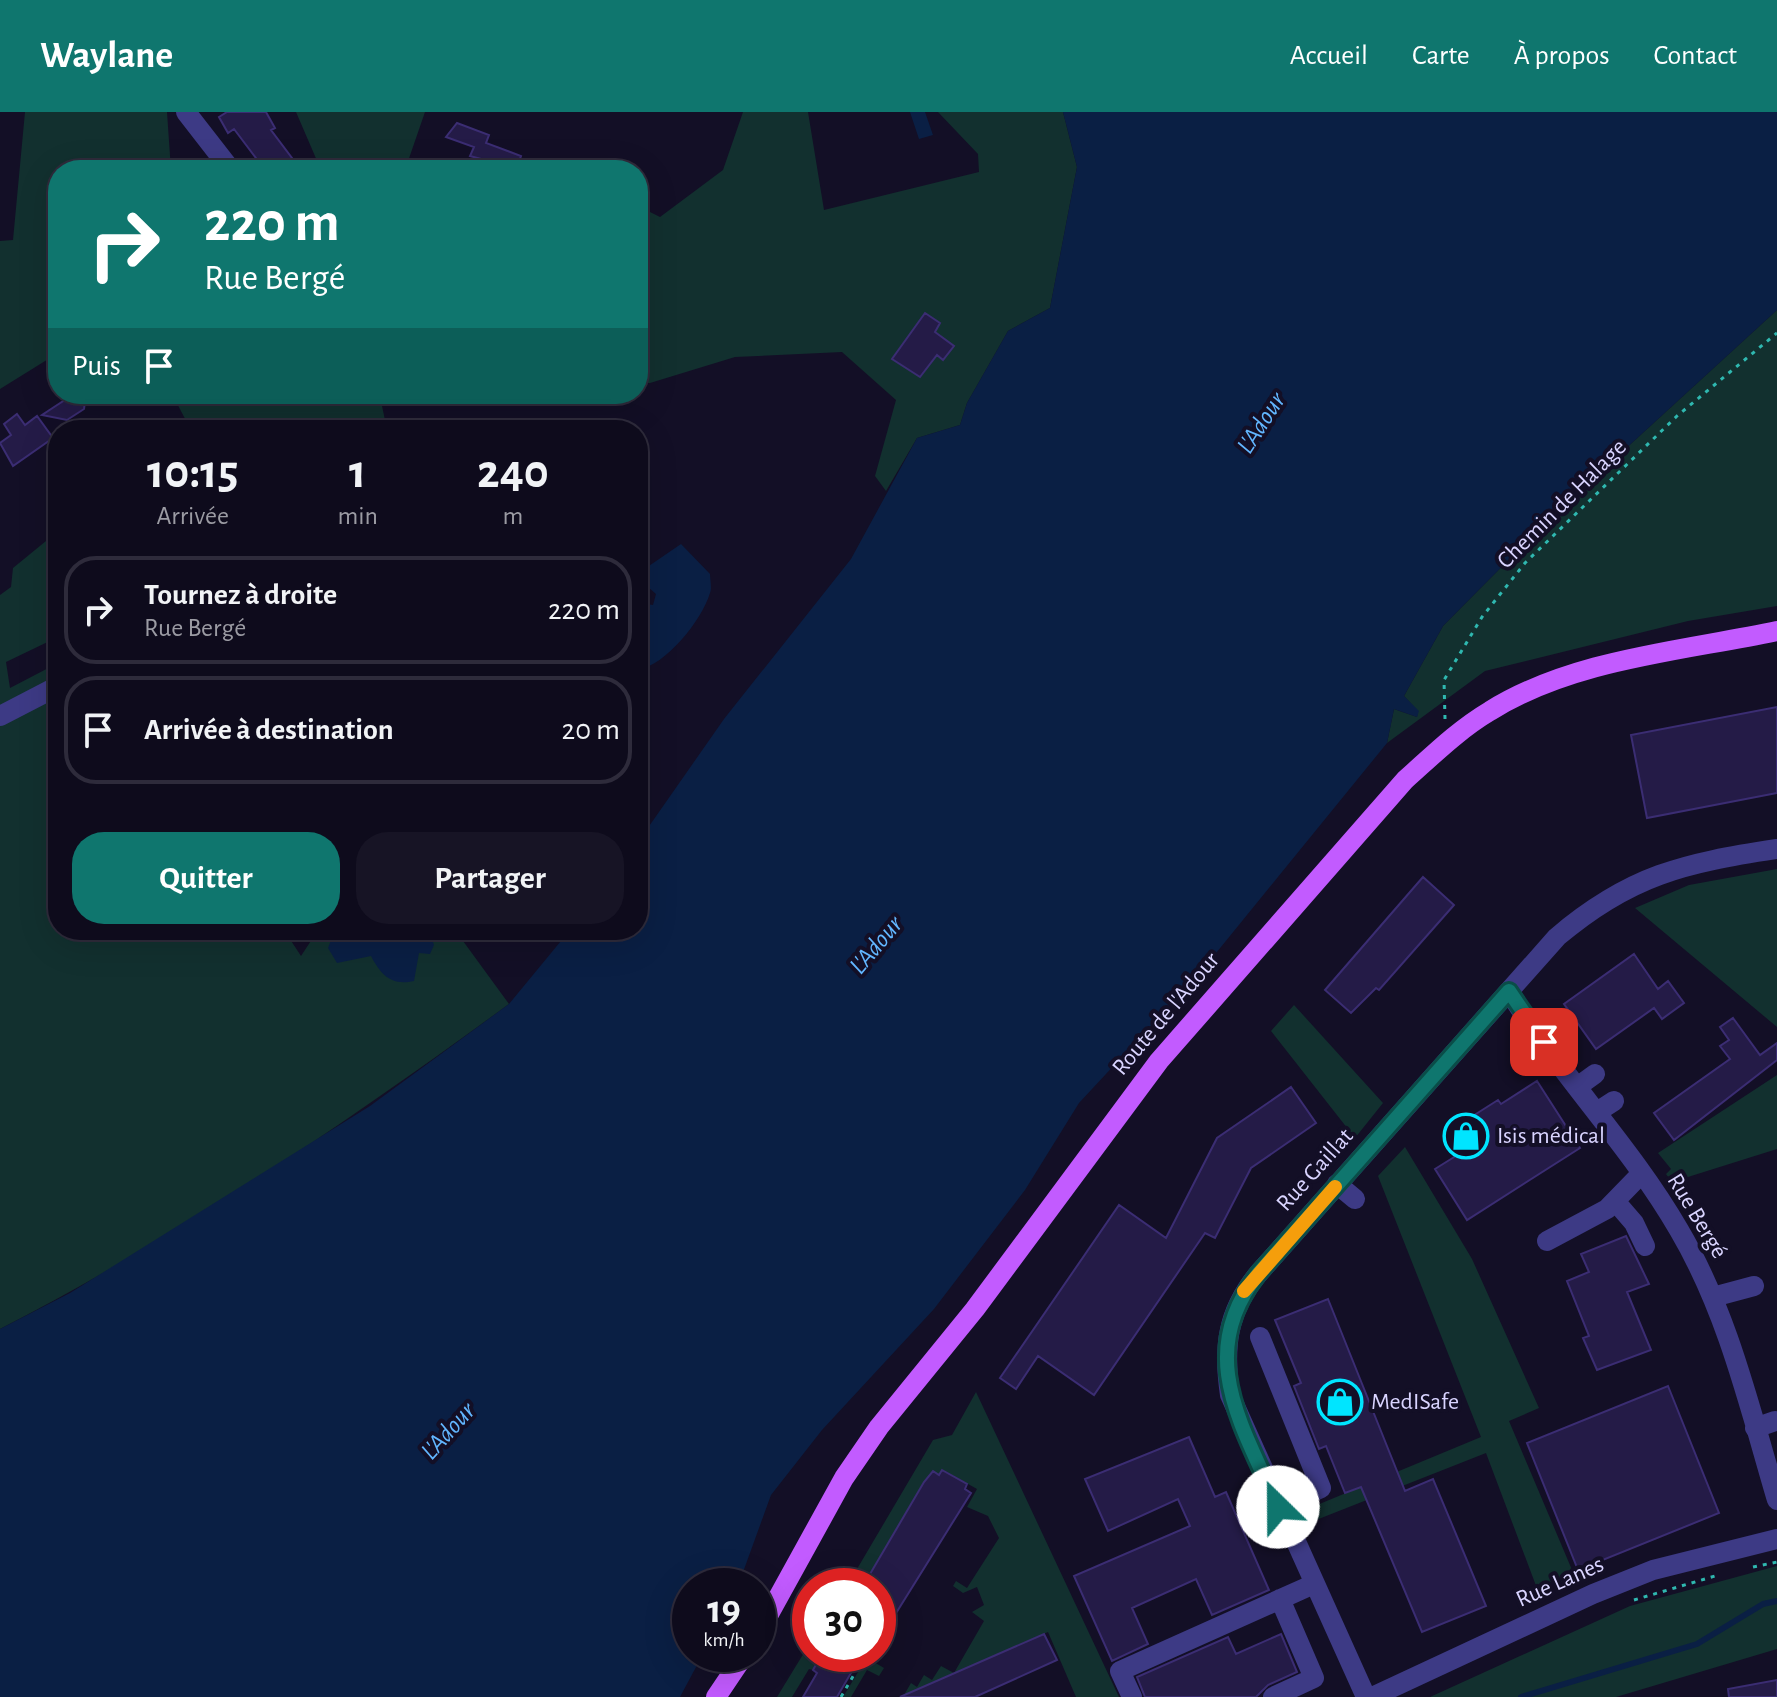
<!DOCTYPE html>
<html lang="fr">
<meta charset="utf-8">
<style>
body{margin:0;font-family:"Alegreya Sans",sans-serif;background:#171425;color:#f1f3f6;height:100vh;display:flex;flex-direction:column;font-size:30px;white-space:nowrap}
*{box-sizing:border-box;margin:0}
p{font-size:26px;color:#9b9ba3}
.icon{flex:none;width:44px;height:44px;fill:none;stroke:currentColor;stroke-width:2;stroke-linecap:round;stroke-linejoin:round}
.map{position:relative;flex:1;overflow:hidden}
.details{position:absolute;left:48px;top:308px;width:600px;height:520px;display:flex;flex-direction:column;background:#0e0b1c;border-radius:32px;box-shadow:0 8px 32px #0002,0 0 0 2px #2e2b3b}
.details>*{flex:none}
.hud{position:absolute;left:48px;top:48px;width:600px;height:244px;border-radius:32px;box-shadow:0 8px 32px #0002,0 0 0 2px #2e2b3b;background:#0f766e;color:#fff;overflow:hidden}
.speed{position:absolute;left:672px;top:1456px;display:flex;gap:16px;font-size:40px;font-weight:700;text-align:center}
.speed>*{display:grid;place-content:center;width:104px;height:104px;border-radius:50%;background:#0e0b1c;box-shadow:0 8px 32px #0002,0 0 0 2px #2e2b3b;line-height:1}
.speed small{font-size:20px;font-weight:400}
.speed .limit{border:12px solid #d22;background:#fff;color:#111}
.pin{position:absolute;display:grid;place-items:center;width:68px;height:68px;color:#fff;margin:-34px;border-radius:16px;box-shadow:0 4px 12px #0006}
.me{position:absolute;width:88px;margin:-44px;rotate:337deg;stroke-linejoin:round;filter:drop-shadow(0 0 6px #0008)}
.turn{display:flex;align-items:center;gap:28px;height:168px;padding:0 24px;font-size:36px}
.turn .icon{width:104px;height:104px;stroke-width:2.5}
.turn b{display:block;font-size:56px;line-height:68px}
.then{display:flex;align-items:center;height:76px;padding:0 24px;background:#0003;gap:16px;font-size:30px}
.eta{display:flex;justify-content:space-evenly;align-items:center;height:136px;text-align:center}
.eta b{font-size:48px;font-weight:600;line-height:56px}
.button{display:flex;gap:16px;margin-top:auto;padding:16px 24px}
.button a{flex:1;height:92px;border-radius:32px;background:#0f766e;color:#fff;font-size:32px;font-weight:600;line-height:92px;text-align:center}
.button a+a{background:#171425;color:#f1f3f6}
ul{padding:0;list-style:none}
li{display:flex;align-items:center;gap:24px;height:108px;margin:0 16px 12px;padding:0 8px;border:4px solid #2e2b3b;border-radius:32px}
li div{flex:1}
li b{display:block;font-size:30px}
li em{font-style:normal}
header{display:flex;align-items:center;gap:48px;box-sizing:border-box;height:112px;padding:0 40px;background:#0f766e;color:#fff}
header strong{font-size:38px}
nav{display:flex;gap:44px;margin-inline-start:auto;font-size:28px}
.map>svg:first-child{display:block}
.green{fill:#12302f}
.water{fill:#0a1f44}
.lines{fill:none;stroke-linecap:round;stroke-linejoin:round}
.stream{stroke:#0a1f44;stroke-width:6}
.building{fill:#241b47;stroke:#3b2d73;stroke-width:2}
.path{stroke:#2fb8b0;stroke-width:3;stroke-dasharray:4 6;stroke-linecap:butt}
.minor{stroke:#3d3a85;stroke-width:20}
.major{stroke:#c25bff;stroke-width:20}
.route-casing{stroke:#0a4d48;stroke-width:20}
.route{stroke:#0f766e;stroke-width:14}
.slow{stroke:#f59e0b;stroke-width:14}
.labels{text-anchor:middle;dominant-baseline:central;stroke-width:8;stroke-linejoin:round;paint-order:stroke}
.street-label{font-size:24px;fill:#d9d4ff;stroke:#130f26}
.poi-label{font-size:24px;fill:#d9d4ff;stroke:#130f26;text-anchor:start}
.water-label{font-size:26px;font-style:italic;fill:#62b6ff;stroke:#130f26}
</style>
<header>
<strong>Waylane</strong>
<nav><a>Accueil</a><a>Carte</a><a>À propos</a><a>Contact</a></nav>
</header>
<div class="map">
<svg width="1777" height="1585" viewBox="0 0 1777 1585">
<rect width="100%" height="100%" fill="#130f26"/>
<path class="green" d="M25,0H167L171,58H58V241L0,277V129L13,128Z
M296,0H425L405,58H321Z
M743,0H808L824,98L979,60L978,42L938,0H1063L1077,55L1050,196L1008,219L967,291L960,313L917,326L886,379L875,364L896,288L842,240L735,245L650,271H638V94L660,105L723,58Z
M1777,198V494L1688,509L1485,559L1387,631L1394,597L1417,605L1418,599L1404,584L1443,514L1551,405Z
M172,282H385L381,289L387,318H191Z
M46,429L57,444L50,481L58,478V525L6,550L10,576L58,551V818H284L301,844L318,818H455L509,892C349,1009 176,1127 0,1217V483L11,475L13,456Z
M1777,757V915L1635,796L1689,773Z
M1294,893L1383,991L1355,1026L1271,919Z
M1777,963V1037L1672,1070L1666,1062L1671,1057L1658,1041Z
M1405,1035L1472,1147L1539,1296L1509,1309L1575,1465L1538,1479L1486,1341L1311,1410L1305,1398L1481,1325L1378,1064Z
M976,1280L1119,1585H1076L1048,1520L904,1583L911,1571L917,1575L924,1563L932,1568L941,1554L954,1561L984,1509L972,1500L984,1493L977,1475L963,1481L953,1474L956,1469L967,1476L999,1426L988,1404L967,1395L977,1377L943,1358L939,1363L933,1360L923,1371L863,1474H847L933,1328L952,1323Z
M1777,1454V1537L1616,1585H1430L1630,1494Z
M810,1531V1542H823L813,1558L809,1557L792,1585H777Z
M880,1541L874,1550L884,1556L879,1564L867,1558L851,1585H843L869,1542Z"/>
<path class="water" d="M910,0H925L933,23L919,27Z
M1063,0H1777V198L1551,405L1443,514L1404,584L1419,599L1417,605L1394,597L1387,631L1199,862L1079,991L1025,1078L934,1197L822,1318L771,1383L738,1474H690V1542H703L680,1585H0V1217L70,1181L370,994L509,892L570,818H638V730L724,607L851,447L917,326L960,313L967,291L1008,219L1050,196L1077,55Z
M681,432L710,462C710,467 712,476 710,481C702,508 666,553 638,558V491L653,493L656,482L648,475L643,458Z
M335,818H429L434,833L430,842L419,841L414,869C391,874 381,863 371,844L337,851L328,836Z"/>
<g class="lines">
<path class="stream" d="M1521,1585L1697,1532L1763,1492L1777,1489"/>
</g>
<path class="building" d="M227,0H266L275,16L271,18L301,58H265L234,17L228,21L219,5Z
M457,11L489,23L486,31L521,44L516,58H477L481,47L470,44L474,35L446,25Z
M925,201L940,211L935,220L954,234L943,248L937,243L920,265L892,247Z
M74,282H80L85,290L84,297L67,308L42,303Z
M17,302L25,313L37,304L53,326L13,354L0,331L11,323L4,312Z
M1777,595V681L1647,706L1631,623Z
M1423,765L1454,793L1379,878L1376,876L1351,901L1325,878Z
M1634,842L1658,877L1668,869L1684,891L1662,907L1654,896L1596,937L1564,892Z
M1733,906L1760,943L1777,931V948L1674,1028L1654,1001L1730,947L1720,934L1729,928L1720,915Z
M1537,969L1580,1036L1467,1108L1435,1057L1459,1042L1446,1021L1498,988L1501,992Z
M1291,975L1316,1011L1251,1056L1215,1126L1205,1121L1094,1283L1038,1244L1016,1277L1000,1266L1119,1093L1166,1126L1217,1026Z
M1626,1124L1649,1172L1627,1180L1651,1238L1597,1258L1583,1226L1589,1224L1567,1169L1589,1160L1581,1142Z
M1328,1187L1405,1379L1433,1367L1486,1494L1422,1520L1361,1375L1345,1381L1326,1334L1319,1337L1294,1274L1301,1271L1275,1208Z
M1668,1274L1719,1401L1578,1458L1527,1331Z
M1189,1325L1215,1385L1226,1380L1269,1478L1212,1503L1196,1467L1132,1496L1148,1532L1112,1549L1074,1464L1190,1414L1178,1387L1108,1419L1085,1367Z
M942,1358L967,1372L965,1377L971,1381L878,1530V1474H863L924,1370L933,1359L939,1363Z
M1044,1522L1057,1548L975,1585H900Z
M1281,1522L1297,1560L1268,1573L1256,1585H1145L1137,1565L1228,1525L1236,1542Z
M822,1542H862L837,1585H803L817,1561L813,1558Z
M1777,1568V1585H1729L1728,1577Z"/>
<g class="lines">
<path class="path" d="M1445,607L1444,568L1482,505L1525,451L1677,304L1777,221
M1753,1455L1777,1450
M1634,1488L1715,1464
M878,1533L892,1513
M841,1585L866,1542"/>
<path class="minor" d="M186,0L231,58
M0,604L58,574
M1509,879C1559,962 1630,1033 1679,1118C1728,1201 1750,1297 1777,1388
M1577,975L1595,962
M1597,1000L1614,989
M1337,1072L1355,1087
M1615,1089L1634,1111L1645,1134
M1547,1129L1607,1097L1641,1062
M1713,1185L1754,1174
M1260,1225L1321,1376L1278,1395
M1755,1316L1775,1309
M1132,1585L1120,1559L1314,1472
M1273,1585L1314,1566L1280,1487
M1366,1585L1230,1283C1223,1235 1227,1200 1258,1162L1557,825C1630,763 1684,751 1777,737
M1372,1585L1593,1482L1653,1458L1777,1427"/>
<path class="major" d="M758,1522L844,1366L879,1315L975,1197L1159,949L1405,668C1432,644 1458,618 1490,599C1573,547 1683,539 1777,519
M716,1585L745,1542"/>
</g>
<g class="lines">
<g class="route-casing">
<path id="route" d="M1278,1395C1243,1314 1194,1243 1258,1162L1509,879L1544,930"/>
</g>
<use href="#route" class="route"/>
<path class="slow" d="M1244,1179L1335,1075"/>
</g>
<defs>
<g id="shop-ring" transform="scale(2.3)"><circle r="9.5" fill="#130f26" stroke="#00e5ff" stroke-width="1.5"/><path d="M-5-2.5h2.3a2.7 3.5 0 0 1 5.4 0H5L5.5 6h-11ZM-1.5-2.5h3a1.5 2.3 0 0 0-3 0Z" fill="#00e5ff"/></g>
</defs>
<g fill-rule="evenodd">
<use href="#shop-ring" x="1466" y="1024"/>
<use href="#shop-ring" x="1340" y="1290"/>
</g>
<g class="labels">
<g class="street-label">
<text transform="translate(1562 392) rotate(-45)">Chemin de Halage</text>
<text transform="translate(1166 902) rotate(-50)">Route de l'Adour</text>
<text transform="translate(1315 1058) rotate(-48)">Rue Gaillat</text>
<text transform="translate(1697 1104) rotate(59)">Rue Bergé</text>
<text transform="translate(1560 1470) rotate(-24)">Rue Lanes</text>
</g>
<g class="poi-label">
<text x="1497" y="1024">Isis médical</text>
<text x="1371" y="1290">MedISafe</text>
</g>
<g class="water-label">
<text transform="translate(1261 311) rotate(-57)">L'Adour</text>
<text transform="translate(876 833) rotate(-50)">L'Adour</text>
<text transform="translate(448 1319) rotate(-48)">L'Adour</text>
</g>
</g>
</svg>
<div class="speed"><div>19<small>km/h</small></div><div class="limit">30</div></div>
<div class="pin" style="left:1544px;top:930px;background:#d93025"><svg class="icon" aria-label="arrive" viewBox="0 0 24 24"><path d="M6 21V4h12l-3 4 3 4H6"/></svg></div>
<svg class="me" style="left:1278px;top:1395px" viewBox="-20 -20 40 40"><circle r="19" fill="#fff"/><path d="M0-13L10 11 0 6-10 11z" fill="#0f766e"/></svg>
<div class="hud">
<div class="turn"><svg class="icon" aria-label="right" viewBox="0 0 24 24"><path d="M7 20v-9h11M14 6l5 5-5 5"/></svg><div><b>220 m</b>Rue Bergé</div></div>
<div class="then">Puis<svg class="icon" aria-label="arrive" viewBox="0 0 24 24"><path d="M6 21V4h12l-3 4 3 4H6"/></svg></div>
</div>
<section class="details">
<div class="eta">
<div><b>10:15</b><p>Arrivée</p></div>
<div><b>1</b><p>min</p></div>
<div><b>240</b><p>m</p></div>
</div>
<ul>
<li><svg class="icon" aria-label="right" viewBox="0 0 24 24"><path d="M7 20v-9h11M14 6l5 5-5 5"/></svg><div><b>Tournez à droite</b><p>Rue Bergé</p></div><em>220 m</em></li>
<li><svg class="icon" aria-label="arrive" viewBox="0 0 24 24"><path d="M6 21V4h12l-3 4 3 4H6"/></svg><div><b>Arrivée à destination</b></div><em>20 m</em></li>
</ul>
<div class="button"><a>Quitter</a><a>Partager</a></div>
</section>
</div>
